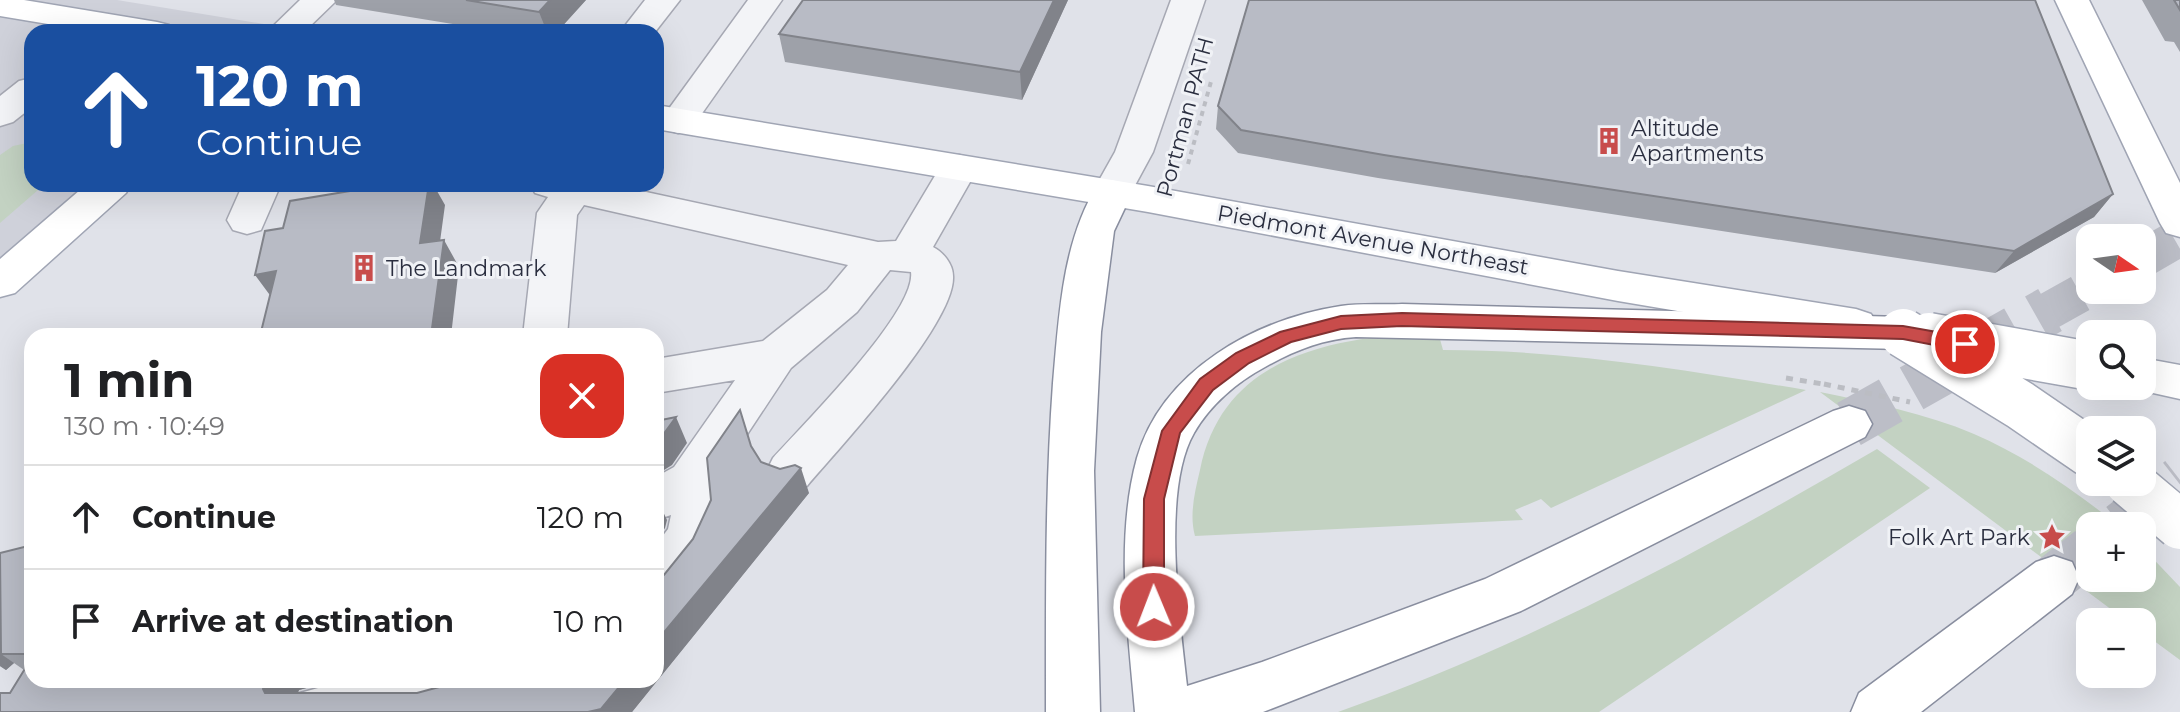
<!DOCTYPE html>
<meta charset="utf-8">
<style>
body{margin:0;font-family:Montserrat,sans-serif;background:#f6f6f6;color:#202124;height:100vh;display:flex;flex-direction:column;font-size:30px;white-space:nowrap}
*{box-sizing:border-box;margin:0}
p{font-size:26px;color:#757577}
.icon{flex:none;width:44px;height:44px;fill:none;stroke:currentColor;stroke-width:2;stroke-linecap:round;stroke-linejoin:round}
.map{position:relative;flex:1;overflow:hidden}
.drawer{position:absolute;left:24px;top:328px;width:640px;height:360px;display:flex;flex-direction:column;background:#fff;border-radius:24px;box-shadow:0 8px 32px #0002}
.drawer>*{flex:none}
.top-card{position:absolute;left:24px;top:24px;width:640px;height:168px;border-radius:24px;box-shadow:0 8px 32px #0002;background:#1a4fa0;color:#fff;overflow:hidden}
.needle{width:52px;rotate:103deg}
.tools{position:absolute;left:2076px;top:224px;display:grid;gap:16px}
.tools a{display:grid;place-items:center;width:80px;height:80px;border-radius:16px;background:#fff;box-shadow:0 8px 32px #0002;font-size:40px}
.pin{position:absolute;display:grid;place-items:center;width:68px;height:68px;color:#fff;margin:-34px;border:4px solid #fff;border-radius:50%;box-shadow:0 2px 8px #0007}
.me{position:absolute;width:88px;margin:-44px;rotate:359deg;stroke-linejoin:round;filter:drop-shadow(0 0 6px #0008)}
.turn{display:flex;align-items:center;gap:28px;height:168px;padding:0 40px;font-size:36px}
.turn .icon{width:104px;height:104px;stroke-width:2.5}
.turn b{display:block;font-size:56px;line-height:68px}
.round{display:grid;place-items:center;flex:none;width:84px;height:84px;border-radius:24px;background:#f6f6f6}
.summary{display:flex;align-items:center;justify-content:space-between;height:136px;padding:0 40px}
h1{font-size:48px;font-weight:700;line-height:60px}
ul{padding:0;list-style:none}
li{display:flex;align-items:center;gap:24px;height:104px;padding:0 40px;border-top:2px solid #e0e0e0}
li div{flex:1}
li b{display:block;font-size:30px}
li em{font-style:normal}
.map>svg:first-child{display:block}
.built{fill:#cfd1da}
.green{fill:#c3d2c2}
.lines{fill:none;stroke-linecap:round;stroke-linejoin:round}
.highway-tunnel-far1{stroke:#bcbec7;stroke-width:38;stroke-dasharray:38 19;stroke-linecap:butt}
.highway-tunnel{stroke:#bcbec7;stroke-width:48;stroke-dasharray:48 24;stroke-linecap:butt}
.minor-casing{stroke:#a6a8b3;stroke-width:3}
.major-casing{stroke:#a0a5b4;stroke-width:3}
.highway-casing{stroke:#898e9f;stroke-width:3}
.path-far1{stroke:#bbbdc3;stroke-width:4;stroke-dasharray:5 5;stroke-linecap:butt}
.path{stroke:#bbbdc3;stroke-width:5;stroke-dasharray:7 7;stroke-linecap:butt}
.minor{fill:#f3f4f7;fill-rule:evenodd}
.major{fill:#fff;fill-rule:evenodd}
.highway{fill:#fff;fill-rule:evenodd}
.major-bridge-casing{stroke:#a0a5b4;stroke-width:51;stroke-linecap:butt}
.path-bridge{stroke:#bbbdc3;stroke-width:5;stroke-dasharray:7 7;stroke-linecap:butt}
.major-bridge{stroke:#fff;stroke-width:48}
.wall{fill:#9ea1a9}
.shaded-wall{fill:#81838a}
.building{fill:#b8bbc5;stroke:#81838a;stroke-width:2}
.route{fill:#c84c4b;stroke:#823131;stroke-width:2}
.labels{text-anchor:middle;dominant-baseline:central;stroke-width:6;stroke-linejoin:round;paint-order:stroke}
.street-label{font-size:22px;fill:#2a2e3f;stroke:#f0f2f6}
.poi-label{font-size:22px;fill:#2a2e3f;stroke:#f0f2f6;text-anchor:start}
</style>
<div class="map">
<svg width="2180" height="712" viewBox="0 0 2180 712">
<rect width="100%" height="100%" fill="#e0e2e9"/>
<path class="built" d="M0,0H117L264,24L256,32H32V184H91L0,268Z"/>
<path class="green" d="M32,142V184H45L0,223V155L13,146Z
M1438,332L1443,350C1566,350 1686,370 1806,390L1551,508L1541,499L1515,510L1523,520L1195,536C1189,515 1195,491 1200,470C1224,352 1338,337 1438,332Z
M1820,392C1872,403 1925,413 1974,434C2027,457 2074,490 2119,526H2090V578H2142V547L2180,587V660L2142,632V622H2128Z
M1877,449L1930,488L1599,712H1338C1527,645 1704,550 1877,449Z"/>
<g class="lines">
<path class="highway-tunnel-far1" d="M2142,259L2180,237
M2047,312L2090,288"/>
<path class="highway-tunnel" d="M1849,424L2050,310
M2121,526L2180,480
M2054,578L2090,550"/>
<g class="minor-casing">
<path id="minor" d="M300,0H337L304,32H267Z
M645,0H680L655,32H627L624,27Z
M748,0H782L691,129L678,133L665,129L660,121Z
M1171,0H1205L1153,152L1126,202L1112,206L1098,202L1092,193L1115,152Z
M32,78V107L13,122L0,126V96L19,81Z
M959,155L973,159L978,168L933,247C943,252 953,264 953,276C956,323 840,447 807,486L790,492L773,486L766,472L773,458C802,426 917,311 911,272L890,270L857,312L791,368L715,483L719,525L702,562L674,597L656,604V545L668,529L671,515L656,520V477L674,467L735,380L656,393V359L763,341L827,290L848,265L584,205L577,215L567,336H523L537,213L548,197L535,193L530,184H609L878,242L896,241L945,159Z
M243,184H281L261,230L247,234L233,230L227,220Z
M347,680H497L489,698L439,712H292L300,693Z"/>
</g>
<g class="major-casing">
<path id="major" d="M0,0H24L157,22L169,25L174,32H96L0,16Z
M2055,0H2089L2180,183V237L2166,233L2160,223Z
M656,105L1148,186L1618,271L1856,309L1871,314L1878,325L1871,336L1856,341L1618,301L1148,212L656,129Z
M87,184H131L126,193L15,293L0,297V259Z
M2142,358L2180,365V399L2126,387L2142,386Z"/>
</g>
<g class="highway-casing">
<path id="highway" d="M1112,180L1126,184L1132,193L1114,231L1101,332L1094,471L1100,712H1046C1046,602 1045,493 1053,383C1059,316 1062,242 1098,184Z
M1402,304L1903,317L1918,321L1925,333L1918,345L1903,349L1356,337C1323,339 1293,351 1265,367C1237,382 1210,405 1194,433C1161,490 1180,621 1187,686L1262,662L1485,579L1833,411L1849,406L1865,411L1872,424L1865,437L1521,611L1281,705L1263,712H1135C1128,630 1115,538 1137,458C1162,370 1256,319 1341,306C1361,303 1382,305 1402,304Z
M2054,556L2072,562L2079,578L2072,594L1921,712H1851L1859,693L2036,562Z"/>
</g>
<path class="path-far1" d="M1188,164L1212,78"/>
<path class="path" d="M1786,378L1823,384"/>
<use href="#minor" class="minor"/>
<use href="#major" class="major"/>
<use href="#highway" class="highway"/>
<g class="major-bridge-casing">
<path id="major-bridge" d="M1903,333L2020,405L2090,453
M1929,337L2090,366
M2129,482L2180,525"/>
</g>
<path class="path-bridge" d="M1824,384L1910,402"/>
<use href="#major-bridge" class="major-bridge"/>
</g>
<path class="wall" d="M334,0H586L557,32H502L336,5Z
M803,0H1068L1022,100L785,62L779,34Z
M2142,0H2180V52L2174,42L2165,41Z
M1218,106L2113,194L2094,217L1995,273L1378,178L1238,153L1216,129Z
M753,449L761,462L809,493L632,712L10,693L24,670L14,663L6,670L0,666V553L32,545V680H336L299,690L298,693H417L656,680L664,575L693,539Z"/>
<path class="shaded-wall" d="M550,0H586L557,32H547L539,12Z
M1054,0H1068L1022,100L1020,72Z
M429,184H433L445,205L436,271L420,243Z
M2113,194L2094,217L1995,273L2014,251Z
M444,240L459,267L451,336H431Z
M276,271L275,302L255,275Z
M676,417L687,443L672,465L656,475V441Z
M801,468L809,493L632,712H588L625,680H656V642Z
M656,497L667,520L665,528L656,541Z
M0,631L1,654L14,663L6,670L0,666Z
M267,680H336L299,690L289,711L265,693L263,689Z"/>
<path class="building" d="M466,0H550L539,12Z
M803,0H1054L1020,72L779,34Z
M1249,0H2035L2113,194L2014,251L1384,155L1241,130L1218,106Z
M2174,0H2180V10Z
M392,184H429L420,243L444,240L431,336H260L276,271L255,275L265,231L283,228L290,201Z
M740,410L751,446L761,462L780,469L795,465L801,468L656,642V578L664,575L693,539L711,500L707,458Z
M676,417L660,439L656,441V421Z
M32,545V680H267L263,689L265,693H417L465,680H625L601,709L588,712H0V693H10L31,659L29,654H1L0,553Z"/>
<path class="route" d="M1402,313L1903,326L1965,337L1974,344L1965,351L1903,339L1402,326L1341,329L1291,342L1249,363L1213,390L1180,433L1164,499V607L1161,614L1154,617L1146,614L1143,607L1144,499L1162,431L1200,379L1236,353L1280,332L1341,316Z"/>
<defs>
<g id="building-bare" transform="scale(2.16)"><path d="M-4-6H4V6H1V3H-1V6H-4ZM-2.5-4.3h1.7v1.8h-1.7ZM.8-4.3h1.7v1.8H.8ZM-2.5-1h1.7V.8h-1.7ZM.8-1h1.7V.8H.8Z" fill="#c84c4b" stroke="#f0f2f6" stroke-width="2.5" paint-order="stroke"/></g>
<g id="sight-bare" transform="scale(2.16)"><path d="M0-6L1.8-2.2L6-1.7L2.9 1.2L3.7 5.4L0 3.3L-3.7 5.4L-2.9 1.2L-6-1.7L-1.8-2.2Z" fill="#c84c4b" stroke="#f0f2f6" stroke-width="2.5" paint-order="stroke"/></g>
</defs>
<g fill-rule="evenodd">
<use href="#building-bare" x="1609" y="141"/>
<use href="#building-bare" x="364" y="268"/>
<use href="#sight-bare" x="2052" y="537"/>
</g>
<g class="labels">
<g class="street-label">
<text transform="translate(1185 117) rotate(-75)">Portman PATH</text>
<text transform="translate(1373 240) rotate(10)">Piedmont Avenue Northeast</text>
</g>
<g class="poi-label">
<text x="1631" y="128">Altitude<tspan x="1631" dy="25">Apartments</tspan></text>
<text x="386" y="268">The Landmark</text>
<text x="2030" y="537" text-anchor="end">Folk Art Park</text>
</g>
</g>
</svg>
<div class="tools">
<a><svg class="needle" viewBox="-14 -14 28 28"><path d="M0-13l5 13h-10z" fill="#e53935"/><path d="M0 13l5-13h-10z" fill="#757577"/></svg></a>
<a><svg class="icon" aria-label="search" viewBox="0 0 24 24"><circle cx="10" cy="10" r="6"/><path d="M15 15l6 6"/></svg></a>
<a><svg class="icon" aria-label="layers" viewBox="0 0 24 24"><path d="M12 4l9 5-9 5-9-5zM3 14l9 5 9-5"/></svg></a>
<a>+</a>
<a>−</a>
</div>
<div class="pin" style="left:1965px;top:344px;background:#d93025"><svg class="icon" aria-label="arrive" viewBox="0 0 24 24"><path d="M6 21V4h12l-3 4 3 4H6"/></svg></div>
<svg class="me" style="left:1154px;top:607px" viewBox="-20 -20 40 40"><circle r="17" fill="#c84c4b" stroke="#fff" stroke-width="3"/><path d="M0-11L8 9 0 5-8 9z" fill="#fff"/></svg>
<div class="top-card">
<div class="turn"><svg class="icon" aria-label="ahead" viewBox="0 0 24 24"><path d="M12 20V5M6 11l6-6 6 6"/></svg><div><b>120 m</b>Continue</div></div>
</div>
<section class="drawer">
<div class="summary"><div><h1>1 min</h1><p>130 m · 10:49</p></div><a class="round" style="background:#d93025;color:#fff"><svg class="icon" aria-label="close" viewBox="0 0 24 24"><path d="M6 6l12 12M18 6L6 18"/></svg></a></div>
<ul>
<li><svg class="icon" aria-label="ahead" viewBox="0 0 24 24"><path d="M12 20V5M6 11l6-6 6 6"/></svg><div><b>Continue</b></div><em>120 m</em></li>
<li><svg class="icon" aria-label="arrive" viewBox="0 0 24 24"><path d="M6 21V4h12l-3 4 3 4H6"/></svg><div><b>Arrive at destination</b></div><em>10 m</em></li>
</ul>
</section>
</div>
